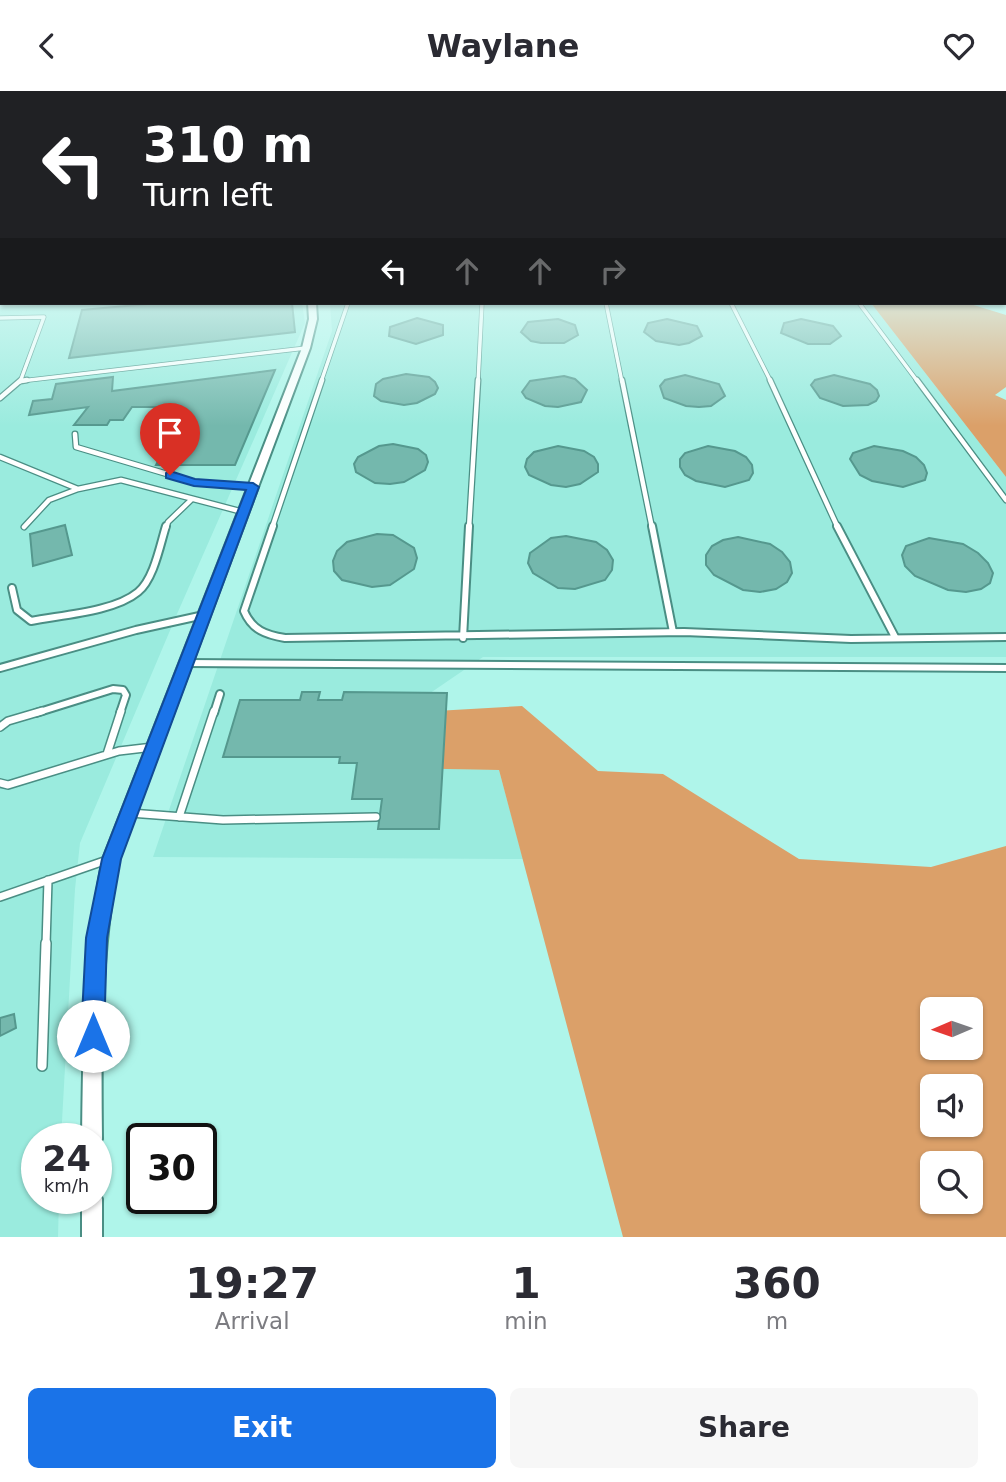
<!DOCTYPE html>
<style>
body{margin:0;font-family:"DejaVu Sans",sans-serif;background:#f7f7f7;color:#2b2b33;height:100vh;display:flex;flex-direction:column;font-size:26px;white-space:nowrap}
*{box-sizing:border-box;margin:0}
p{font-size:23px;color:#7c7c81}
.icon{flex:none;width:38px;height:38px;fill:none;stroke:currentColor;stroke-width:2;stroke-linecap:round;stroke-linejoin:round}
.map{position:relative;height:1146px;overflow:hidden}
.drawer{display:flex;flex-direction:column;background:#fff;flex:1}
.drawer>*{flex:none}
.top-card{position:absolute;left:0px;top:0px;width:1006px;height:214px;box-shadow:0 2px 5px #0004;background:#202124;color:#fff;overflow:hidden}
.needle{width:46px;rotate:268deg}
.tools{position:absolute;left:920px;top:906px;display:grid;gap:14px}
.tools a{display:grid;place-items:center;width:63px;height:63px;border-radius:10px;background:#fff;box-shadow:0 2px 5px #0004;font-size:35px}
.speed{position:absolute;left:21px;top:1032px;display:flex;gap:14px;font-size:35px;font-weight:700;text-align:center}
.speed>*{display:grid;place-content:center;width:91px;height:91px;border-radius:50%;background:#fff;box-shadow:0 2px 5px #0004;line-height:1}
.speed small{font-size:18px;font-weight:400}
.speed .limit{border:4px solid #111;border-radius:10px;background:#fff;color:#111}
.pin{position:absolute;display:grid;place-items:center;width:60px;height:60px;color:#fff;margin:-72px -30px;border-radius:50% 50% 50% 0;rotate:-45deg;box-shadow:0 0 7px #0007}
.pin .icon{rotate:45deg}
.me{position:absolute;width:77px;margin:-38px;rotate:0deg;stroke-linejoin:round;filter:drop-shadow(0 0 5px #0008)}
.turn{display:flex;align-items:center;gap:24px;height:147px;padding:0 28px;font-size:32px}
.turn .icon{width:91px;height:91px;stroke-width:2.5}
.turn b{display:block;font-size:49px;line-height:60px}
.lanes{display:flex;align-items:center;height:66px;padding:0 28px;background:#0003;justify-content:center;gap:35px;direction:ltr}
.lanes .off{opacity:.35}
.eta{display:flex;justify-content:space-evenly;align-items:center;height:119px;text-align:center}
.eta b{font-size:42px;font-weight:800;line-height:49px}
.primary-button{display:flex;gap:14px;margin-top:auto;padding:14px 28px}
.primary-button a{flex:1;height:80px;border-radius:10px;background:#1a73e8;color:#fff;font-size:28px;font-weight:800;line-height:80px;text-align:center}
.primary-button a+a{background:#f7f7f7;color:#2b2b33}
header{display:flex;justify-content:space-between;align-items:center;height:91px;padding:0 28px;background:#fff;font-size:32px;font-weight:800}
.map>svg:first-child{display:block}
.built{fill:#9aebde}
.forest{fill:#dba069;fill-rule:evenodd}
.building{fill:#74b8ad;stroke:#55988e;stroke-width:2}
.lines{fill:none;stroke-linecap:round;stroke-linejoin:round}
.lane-far4-casing{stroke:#4a8e84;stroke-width:5}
.lane-far3-casing{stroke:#4a8e84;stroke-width:7}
.lane-far2-casing{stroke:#4a8e84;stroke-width:10}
.lane-far1-casing{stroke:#4a8e84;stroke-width:10}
.lane-casing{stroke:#4a8e84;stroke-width:12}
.street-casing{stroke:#4a8e84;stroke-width:4}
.lane-far4{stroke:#fff;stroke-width:3.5}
.lane-far3{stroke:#fff;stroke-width:4.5}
.lane-far2{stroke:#fff;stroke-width:6}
.lane-far1{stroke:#fff;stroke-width:7}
.lane{stroke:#fff;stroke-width:9}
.street{fill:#fff;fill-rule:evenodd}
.route{fill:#1a73e8;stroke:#114b97;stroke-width:2}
</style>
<header><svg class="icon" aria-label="back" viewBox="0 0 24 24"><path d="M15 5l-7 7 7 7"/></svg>Waylane<svg class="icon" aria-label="heart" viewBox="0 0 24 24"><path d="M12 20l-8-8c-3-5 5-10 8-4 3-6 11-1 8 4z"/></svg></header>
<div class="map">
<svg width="1006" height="1146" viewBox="0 0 1006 1146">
<rect width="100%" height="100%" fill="#aff5ea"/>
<path class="built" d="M64,212H302L305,232L177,523L80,752L75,798L61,1048H37V1108H59L58,1146H0V217Z
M330,212H871L1006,386V566H483L401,622L395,677L499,679L523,768L153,766L332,240Z"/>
<path class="forest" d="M871,212H967L1006,224V296L995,304L1006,309V386Z
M522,615L598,680L663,683L799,768L931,776L1006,755V1146H623L499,679L395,677L401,622ZM933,919H971V957H933ZM933,996H971V1034H933ZM933,1073H971V1111H933Z"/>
<path class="building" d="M159,212H292L295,241L69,267L82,219Z
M417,227L443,234V244L416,253L389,245L390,236Z
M558,228L575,234L578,244L564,252H541L531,250L521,241L528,231Z
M667,228L697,235L702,245L689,252L679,254L656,250L644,241L648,232Z
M801,228L833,235L841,245L830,253H808L781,242L784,232Z
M275,279L235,374H156L185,321H156L160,316H132L123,329H110L107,334H74L88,316L29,324L33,310L52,308L56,293L113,286L112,300Z
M406,283L429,286L435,291L438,297L435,303L417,312L404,314L381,310L374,305L376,293L383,288Z
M685,284L719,293L725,305L711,315L699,316L686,315L664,307L660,295L665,289Z
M834,284L870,293L877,299L879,305L876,310L868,314L843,315L820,307L811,294L815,289Z
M564,285L575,288L587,299L581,311L558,316L545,315L526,307L522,301L530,290Z
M393,353L418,358L426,364L428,371L425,379L404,391L390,393L375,392L356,381L354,373L358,366L379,355Z
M558,355L584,360L594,366L598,373V381L580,393L566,396L551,394L529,384L525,376L527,368L534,361Z
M708,355L735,360L746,366L752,374L753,382L749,389L725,396L696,390L685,384L680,376V368L685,362Z
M874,355L903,360L916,366L924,374L927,382L925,389L903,396L872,390L860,384L850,368L853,362Z
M65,434L72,464L33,475L30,443Z
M377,443L393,444L414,457L417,467L414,478L390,494L372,496L342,489L334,480L333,470L337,460L347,451Z
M566,445L596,451L607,459L613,469L612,479L605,489L575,498L558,497L533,482L528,472L530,462L551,447Z
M738,446L770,453L782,461L790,471L792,482L787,491L776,498L760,501L743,499L714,484L706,474V464L712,455L723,449Z
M929,447L963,453L978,462L988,472L993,482L990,492L981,498L966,501L948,499L915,485L905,475L902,464L906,455Z
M302,601H320L318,609H342L344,601L447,602L439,738H378L382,708H352L357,672H339L340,666H223L240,609H300Z
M14,923L16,937L0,945V927Z"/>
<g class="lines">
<g class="lane-far4-casing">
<path id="lane-far4" d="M606,212L622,291
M731,212L771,291
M859,212L918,291
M0,227L44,226L20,291
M21,290L306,257
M321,291L348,212
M478,291L482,212"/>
</g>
<g class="lane-far3-casing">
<path id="lane-far3" d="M622,289L652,437
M770,289L838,437
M917,289L1006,409
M21,290L27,289
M0,307L21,289
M75,343L76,356L194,391L253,396
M0,366L78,398L121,389L243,421
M24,436L49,409L78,398
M166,437L168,431L192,408
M272,437L322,289
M469,437L478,289"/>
</g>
<g class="lane-far2-casing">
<path id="lane-far2" d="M273,435L244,520C252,539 266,544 285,547L684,541L851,548L1006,546
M652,435L673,541
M837,435L895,546
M12,497L17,519L31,530C61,524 114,521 138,501C154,488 160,454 166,435
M463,547L469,435
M187,572L1006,577
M0,577L136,539L204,524
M36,622L113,598L123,599L126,604L120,622
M214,622L220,603"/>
</g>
<g class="lane-far1-casing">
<path id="lane-far1" d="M0,636L8,630L42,620
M107,663L121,620
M0,692L8,694L119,660L153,656
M130,722L223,729L376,726
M179,726L214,620
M0,806L107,769
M46,854L48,789"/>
</g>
<g class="lane-casing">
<path id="lane" d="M42,975L46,852"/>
</g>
<g class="street-casing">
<path id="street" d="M308,212H316L317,228L310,257L119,768C100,861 101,954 102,1048L96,1056V1048H82C83,954 84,861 103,768L302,257L309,228Z
M96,1100L99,1101L102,1108V1146H82V1108H96Z"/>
</g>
<use href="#lane-far4" class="lane-far4"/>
<use href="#lane-far3" class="lane-far3"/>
<use href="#lane-far2" class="lane-far2"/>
<use href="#lane-far1" class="lane-far1"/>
<use href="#lane" class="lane"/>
<use href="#street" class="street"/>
</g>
<linearGradient id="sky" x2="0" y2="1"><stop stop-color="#95c0c2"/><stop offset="0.52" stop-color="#dbfaf6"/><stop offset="1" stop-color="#dbfaf6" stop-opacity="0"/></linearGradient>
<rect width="1006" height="335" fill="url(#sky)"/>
<path class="route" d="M170,380L195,388L253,392L259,396L121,768L107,847L104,945L101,953L93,957L84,953L81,945L86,847L102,768L246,399L194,395L166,387V382Z"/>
</svg>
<div class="tools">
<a><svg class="needle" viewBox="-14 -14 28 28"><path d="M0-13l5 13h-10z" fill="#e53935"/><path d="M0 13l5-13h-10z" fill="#7c7c81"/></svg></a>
<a><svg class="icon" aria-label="sound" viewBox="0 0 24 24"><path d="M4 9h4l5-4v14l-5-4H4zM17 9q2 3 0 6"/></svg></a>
<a><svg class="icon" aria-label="search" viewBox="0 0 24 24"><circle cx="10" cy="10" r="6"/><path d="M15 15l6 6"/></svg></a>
</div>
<div class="speed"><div>24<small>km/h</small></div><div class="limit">30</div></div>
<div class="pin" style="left:170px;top:384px;background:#d93025"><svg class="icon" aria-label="arrive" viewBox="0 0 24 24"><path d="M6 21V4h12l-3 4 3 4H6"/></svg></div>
<svg class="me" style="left:93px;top:945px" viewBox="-20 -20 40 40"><circle r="19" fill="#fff"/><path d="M0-13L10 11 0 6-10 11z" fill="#1a73e8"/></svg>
<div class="top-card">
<div class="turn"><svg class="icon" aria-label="left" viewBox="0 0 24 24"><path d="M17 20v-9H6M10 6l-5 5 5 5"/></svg><div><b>310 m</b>Turn left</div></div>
<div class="lanes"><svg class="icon" aria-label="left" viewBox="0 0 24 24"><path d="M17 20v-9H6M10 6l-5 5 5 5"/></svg><svg class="icon off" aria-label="ahead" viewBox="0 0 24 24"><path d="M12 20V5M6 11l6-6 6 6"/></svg><svg class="icon off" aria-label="ahead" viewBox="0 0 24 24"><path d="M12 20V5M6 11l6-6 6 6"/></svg><svg class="icon off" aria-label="right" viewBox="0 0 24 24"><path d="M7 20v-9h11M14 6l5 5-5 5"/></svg></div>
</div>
</div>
<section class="drawer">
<div class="eta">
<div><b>19:27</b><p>Arrival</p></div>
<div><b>1</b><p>min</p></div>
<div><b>360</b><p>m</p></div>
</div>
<div class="primary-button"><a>Exit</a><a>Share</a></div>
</section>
